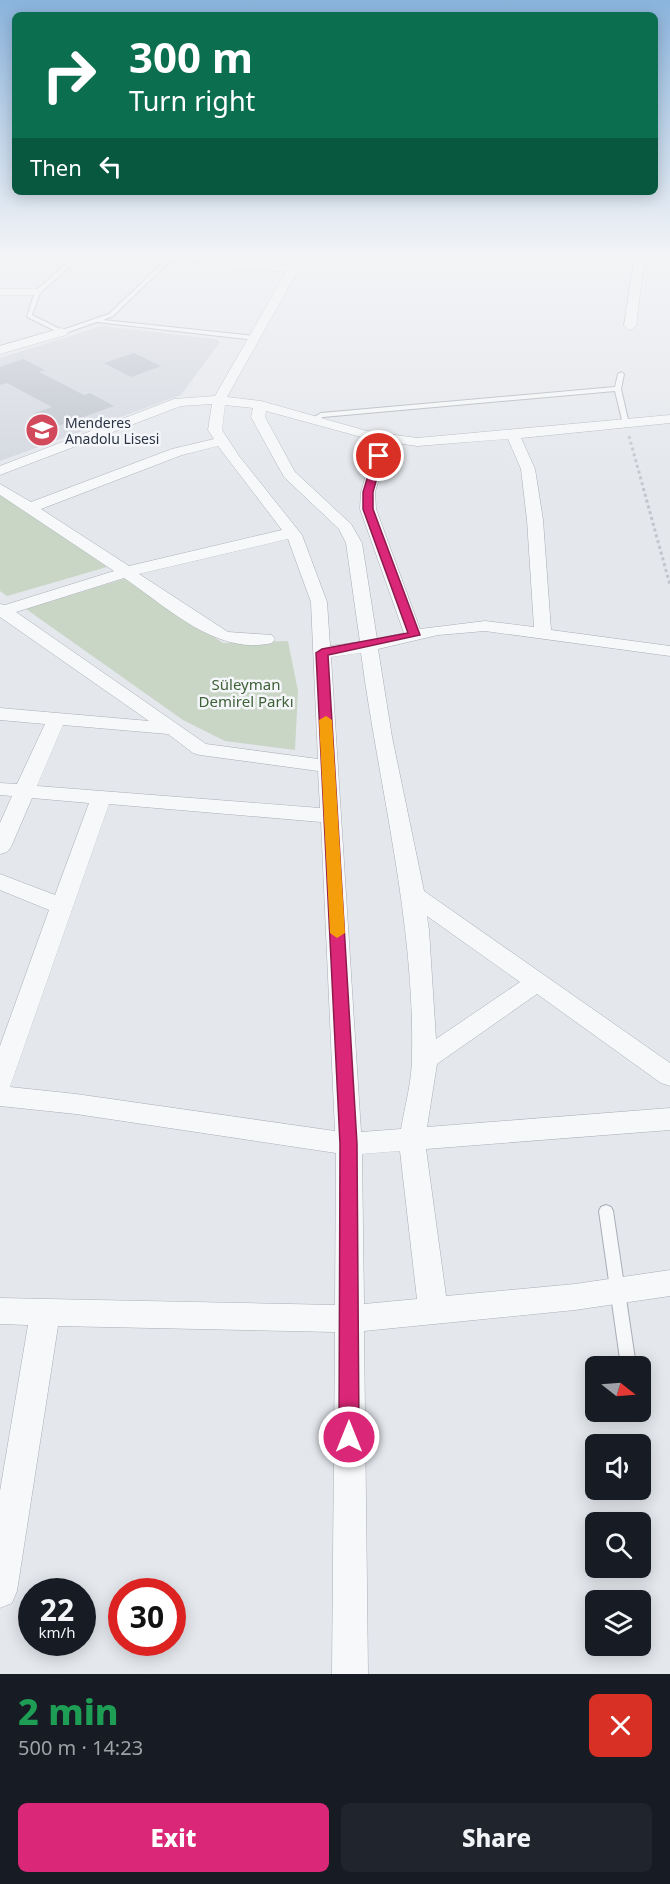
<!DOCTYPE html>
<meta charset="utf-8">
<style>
body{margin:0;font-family:"Noto Sans",sans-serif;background:#20242c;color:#f1f3f6;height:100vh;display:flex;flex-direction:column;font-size:22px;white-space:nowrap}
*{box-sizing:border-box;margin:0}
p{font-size:20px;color:#9ea1a6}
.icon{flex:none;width:33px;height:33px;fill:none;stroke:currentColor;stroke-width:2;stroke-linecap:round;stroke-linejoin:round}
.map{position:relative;height:1674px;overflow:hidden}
.sheet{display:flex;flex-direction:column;background:#171b24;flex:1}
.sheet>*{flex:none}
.banner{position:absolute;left:12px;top:12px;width:646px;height:183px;border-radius:9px;box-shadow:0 3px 15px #0003;background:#0b6e4f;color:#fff;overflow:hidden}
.needle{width:39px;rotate:107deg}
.fabs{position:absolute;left:585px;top:1356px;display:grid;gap:12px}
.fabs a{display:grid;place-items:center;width:66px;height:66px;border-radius:9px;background:#171b24;box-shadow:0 3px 15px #0003;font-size:30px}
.speed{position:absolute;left:18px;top:1578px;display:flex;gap:12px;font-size:30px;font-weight:700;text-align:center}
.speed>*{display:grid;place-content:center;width:78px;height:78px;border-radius:50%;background:#171b24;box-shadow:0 3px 15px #0003;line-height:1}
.speed small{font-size:15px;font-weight:400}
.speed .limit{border:9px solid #d22;background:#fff;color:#111}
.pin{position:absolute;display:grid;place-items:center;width:51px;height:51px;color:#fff;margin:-26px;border:3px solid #fff;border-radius:50%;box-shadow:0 2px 6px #0007}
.me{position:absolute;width:66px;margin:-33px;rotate:0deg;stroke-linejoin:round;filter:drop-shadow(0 0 4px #0008)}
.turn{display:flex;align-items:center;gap:21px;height:126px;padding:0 18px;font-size:27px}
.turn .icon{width:78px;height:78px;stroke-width:2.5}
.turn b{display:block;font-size:42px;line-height:51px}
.then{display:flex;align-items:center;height:57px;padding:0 18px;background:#0003;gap:12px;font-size:22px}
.round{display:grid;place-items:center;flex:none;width:63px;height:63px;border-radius:9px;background:#20242c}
.summary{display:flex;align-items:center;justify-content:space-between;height:102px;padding:0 18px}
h1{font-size:36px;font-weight:800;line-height:45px;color:#1e9e55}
.button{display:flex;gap:12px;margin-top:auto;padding:12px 18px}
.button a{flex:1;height:69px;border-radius:9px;background:#db2777;color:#fff;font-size:24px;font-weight:800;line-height:69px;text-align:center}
.button a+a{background:#20242c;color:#f1f3f6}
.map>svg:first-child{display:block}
.built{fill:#d2d6de}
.green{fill:#c9d6c5}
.building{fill:#bbc0ca}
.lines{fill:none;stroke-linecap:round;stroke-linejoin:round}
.lane-casing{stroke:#a9aeb7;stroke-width:2}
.street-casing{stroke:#a9aeb7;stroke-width:1}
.path{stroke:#c2c5cb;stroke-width:3;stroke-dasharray:3 3;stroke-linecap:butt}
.lane{fill:#f7f8fa;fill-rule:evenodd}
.street{fill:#f7f8fa;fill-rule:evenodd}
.route{fill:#db2777;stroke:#8e194d;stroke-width:1.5}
.slow{fill:#f59e0b}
.labels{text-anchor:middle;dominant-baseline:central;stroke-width:5;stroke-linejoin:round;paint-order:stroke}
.far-poi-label{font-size:14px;fill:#2b3445;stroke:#f4f6f9;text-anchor:start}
.park-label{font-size:15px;fill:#3f6138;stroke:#f4f6f9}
</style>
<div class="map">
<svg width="670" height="1674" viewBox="0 0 670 1674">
<rect width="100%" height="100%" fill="#e4e7ec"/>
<path class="built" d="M102,326L215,339L220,342L181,395L0,461V358Z"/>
<path class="green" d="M0,492L107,567L7,596L0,591Z
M127,578L223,643L288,641L298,691L295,750L225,741L183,720L26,609Z"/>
<path class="building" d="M134,353L161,366L131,377L104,363Z
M23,359L45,370L39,372L84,395L90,393L114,406L58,426L34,413L52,407L7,383L0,385V367Z"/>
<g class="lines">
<g class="lane-casing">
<path id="lane" d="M78,254H84L40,293L32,315L62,330L109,314L171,255L173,258L113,316L103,320L255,336L258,338L255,340L97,322L62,334L27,317L35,291Z
M621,372L624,374L621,389L629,424L626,426L623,424L615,391L323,417L312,422L309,420L321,413L615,387L618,374Z
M606,1205L611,1207L613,1211L636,1366H621L599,1211L601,1207Z"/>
</g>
<g class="street-casing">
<path id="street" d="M142,254H183L290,265L296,254H307L227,397L261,401L367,431L417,438L670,415V423L521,438L535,469L543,520L551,630L670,646V656L485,631L438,635L378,649L392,737L424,891L670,1063V1086L661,1083L537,994L437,1064L427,1127L670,1108V1130L426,1149L446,1296L575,1284L670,1270V1296L575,1310L364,1331L368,1674H332L335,1332L58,1326L17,1591L12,1603L0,1608V1491L28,1325L0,1324V1298L335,1305L336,1153L76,1114L0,1106V1046L49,910L0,890V874L55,895L89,803L32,798L11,847L7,852L0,854V823L12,796L0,795V783L17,784L45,724L0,720V708L149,721L0,617V604L5,605L114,571L0,495V484L31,502L172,449L214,439L208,430L212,404L181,406L0,475V466L174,399L215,396L286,272L147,257ZM225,405L253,408L251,417L284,477L339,529L346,543L360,642L330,646L327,602L302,535L239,456L222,430ZM266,411L376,441L361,492L360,509L404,633L377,639L362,543L351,524L295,472L265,417ZM508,439L521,469L527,520L534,627L485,621L420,629L376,509L375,492L390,442L417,446ZM218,446L282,530L129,566L41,509L182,455ZM288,539L311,602L318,759L206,744L16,612L124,578C167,607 217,656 272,643L275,639L272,635L228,632L139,574ZM361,653C379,788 415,920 412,1057C412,1081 405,1106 401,1129L361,1132L331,657ZM63,725L168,734L193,753L200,755L318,771L320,808L37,786ZM109,804L321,822L335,1131L76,1094L10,1087ZM427,916L520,982L436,1039L429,930ZM400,1151L417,1299L364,1304L362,1154Z
M635,254H645L636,326L630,330L624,326Z
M0,289H37L43,292L37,295H0Z
M62,328L68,332L66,335L0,354V346Z"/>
</g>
<path class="path" d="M629,436L670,585"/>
<use href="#lane" class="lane"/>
<use href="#street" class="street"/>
</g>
<linearGradient id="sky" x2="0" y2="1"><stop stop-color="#8bb4dd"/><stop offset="0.52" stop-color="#f3f4f6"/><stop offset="1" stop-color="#f3f4f6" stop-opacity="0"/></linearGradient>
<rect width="670" height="489" fill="url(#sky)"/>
<path class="route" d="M379,454L383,456L373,492V509L420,635L328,655L357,1144L359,1437L356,1445L349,1448L342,1445L339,1437L340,1144L316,653L322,649L408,633L363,509V492L374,456Z"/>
<path class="slow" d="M326,716L332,720L345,933L337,938L330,933L319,720Z"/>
<defs>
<g id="school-disc" transform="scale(1.725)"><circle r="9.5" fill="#d1495b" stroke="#f4f6f9"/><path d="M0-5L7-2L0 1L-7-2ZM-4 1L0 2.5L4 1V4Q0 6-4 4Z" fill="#fff"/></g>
</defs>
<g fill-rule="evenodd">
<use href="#school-disc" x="42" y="430"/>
</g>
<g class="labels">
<g class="far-poi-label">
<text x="65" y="422">Menderes<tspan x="65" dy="16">Anadolu Lisesi</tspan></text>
</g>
<g class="park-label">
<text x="246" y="684">Süleyman<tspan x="246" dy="17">Demirel Parkı</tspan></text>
</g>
</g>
</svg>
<div class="fabs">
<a><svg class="needle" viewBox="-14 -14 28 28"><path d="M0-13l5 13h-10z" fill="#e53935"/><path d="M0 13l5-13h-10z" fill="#9ea1a6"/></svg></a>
<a><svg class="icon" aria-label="sound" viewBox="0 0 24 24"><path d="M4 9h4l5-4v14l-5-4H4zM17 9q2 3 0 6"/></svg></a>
<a><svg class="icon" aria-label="search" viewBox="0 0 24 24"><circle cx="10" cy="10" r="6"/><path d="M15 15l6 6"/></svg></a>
<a><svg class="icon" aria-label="layers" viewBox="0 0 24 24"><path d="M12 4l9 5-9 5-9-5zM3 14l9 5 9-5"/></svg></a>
</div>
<div class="speed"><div>22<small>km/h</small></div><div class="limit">30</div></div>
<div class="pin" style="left:379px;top:456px;background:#d93025"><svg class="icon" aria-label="arrive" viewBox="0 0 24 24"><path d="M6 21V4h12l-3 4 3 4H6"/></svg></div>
<svg class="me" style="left:349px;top:1437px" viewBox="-20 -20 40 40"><circle r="17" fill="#db2777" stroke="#fff" stroke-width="3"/><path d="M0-11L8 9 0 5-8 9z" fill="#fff"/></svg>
<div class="banner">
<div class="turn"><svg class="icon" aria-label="right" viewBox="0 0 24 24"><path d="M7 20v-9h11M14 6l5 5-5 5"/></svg><div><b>300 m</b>Turn right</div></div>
<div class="then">Then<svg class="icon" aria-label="left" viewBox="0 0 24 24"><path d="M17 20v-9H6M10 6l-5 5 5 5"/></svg></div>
</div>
</div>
<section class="sheet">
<div class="summary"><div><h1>2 min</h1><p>500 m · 14:23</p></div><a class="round" style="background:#d93025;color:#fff"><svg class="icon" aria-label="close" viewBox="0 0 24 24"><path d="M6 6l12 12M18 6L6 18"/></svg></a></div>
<div class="button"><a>Exit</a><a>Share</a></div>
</section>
